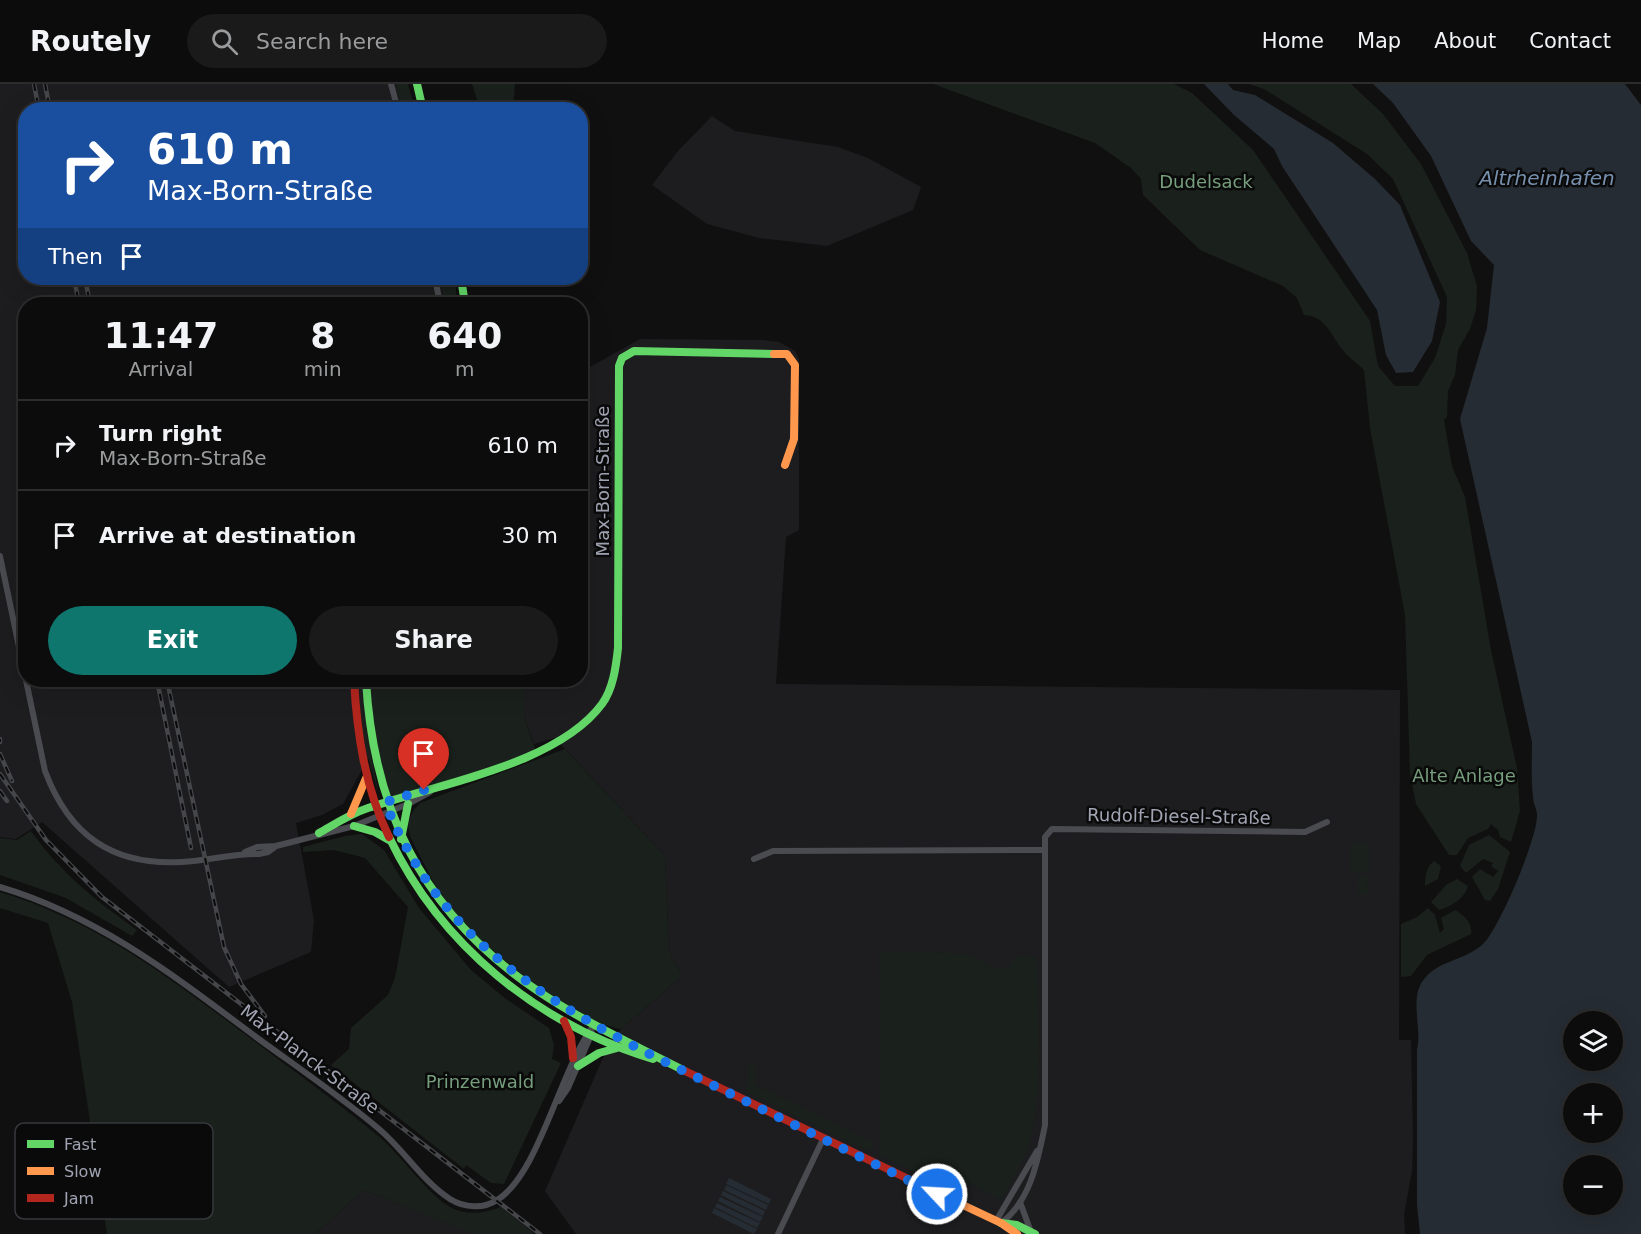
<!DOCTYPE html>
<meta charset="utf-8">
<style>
body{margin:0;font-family:"DejaVu Sans",sans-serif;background:#1a1a1a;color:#f1f3f6;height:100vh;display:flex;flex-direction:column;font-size:22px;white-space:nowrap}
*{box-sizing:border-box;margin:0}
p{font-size:20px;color:#9a9b9d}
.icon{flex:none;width:33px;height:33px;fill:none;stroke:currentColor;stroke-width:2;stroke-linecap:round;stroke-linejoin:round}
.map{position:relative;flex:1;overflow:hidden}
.sheet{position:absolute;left:18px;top:213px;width:570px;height:390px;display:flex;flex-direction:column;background:#0c0c0c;border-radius:24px;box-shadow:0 6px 24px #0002,0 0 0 2px #2c2c2d}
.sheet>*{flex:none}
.top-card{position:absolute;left:18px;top:18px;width:570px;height:183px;border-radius:24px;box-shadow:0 6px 24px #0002,0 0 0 2px #2c2c2d;background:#1a4fa0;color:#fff;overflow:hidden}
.buttons{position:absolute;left:1563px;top:927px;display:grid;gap:12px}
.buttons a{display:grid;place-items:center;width:60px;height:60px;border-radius:50%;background:#0c0c0c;box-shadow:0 6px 24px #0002,0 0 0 2px #2c2c2d;font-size:30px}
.pin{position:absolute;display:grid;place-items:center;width:51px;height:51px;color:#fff;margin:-62px -26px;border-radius:50% 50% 50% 0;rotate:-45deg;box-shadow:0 0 6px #0007}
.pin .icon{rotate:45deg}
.me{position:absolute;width:66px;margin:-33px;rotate:295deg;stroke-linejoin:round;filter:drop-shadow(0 0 4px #0008)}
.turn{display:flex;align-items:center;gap:21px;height:126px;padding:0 30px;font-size:27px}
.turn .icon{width:78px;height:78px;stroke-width:2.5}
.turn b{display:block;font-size:42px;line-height:51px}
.then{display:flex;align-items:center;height:57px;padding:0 30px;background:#0003;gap:12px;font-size:22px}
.eta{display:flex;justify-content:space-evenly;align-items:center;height:102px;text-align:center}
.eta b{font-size:36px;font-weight:700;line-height:42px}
.action{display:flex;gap:12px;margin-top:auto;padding:12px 30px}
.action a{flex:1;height:69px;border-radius:36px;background:#0f766e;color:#fff;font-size:24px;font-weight:700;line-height:69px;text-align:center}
.action a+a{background:#1a1a1a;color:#f1f3f6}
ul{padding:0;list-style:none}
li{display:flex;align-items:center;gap:18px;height:90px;padding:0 30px;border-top:2px solid #2c2c2d}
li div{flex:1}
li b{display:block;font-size:22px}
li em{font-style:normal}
header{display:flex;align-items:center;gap:36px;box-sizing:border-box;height:84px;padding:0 30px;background:#0c0c0c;border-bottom:2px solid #2c2c2d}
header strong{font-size:28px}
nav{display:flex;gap:33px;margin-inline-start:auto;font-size:21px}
.search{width:420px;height:54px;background:#1a1a1a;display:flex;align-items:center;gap:15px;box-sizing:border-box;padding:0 21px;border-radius:33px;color:#9a9b9d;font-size:22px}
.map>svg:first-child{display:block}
.built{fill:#1d1d1f}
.green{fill:#1a201b}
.water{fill:#262c33;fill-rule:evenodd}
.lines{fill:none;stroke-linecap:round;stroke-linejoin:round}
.street{stroke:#4a4b50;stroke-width:6}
.fast{stroke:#63d668;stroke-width:8}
.slow{stroke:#ff974d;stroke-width:8}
.jam{stroke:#b3261e;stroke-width:8}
.rail-casing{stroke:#454649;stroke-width:4.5}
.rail{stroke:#0a0a0b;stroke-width:2;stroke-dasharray:7;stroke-linecap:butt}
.route{stroke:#1a73e8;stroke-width:10;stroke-dasharray:0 18}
.labels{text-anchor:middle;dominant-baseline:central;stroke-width:5;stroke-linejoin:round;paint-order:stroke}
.park-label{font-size:18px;fill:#769d7c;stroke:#0a0a0b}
.street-label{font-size:18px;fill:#a0a4b2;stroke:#0a0a0b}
.water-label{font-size:20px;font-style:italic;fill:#7690ae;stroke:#0a0a0b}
.key{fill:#0a0a0b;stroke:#37383d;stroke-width:1.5}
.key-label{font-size:16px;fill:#a0a4b2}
</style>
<header>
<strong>Routely</strong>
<div class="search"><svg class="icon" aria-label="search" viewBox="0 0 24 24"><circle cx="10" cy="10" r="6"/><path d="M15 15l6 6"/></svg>Search here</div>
<nav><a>Home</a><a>Map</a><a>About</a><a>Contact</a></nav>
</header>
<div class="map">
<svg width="1641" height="1150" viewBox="0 0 1641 1150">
<rect width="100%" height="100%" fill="#101010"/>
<path class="built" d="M0,0H396L402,25L26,26V194H440L445,220H26V596H370L374,664L343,720L322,731L296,739L314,836L311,868L229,903L42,738L16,755L0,753Z
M712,32L735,47L838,63L868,74L921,103L913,126L827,162L759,154L707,140L652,101L678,67Z
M640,255L762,256L779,258L795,267L799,275V446L786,453L776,600L1400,606L1399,956H1411L1413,1056L1412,1087L1404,1131L1405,1150H576L545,1107L602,976L621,945L682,892L669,869L665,772L555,654L534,660L524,632L523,596H580L581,288Z
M364,1106L463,1145L473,1150H315Z"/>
<path class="green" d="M396,0H408L415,25H402Z
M472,0H515L513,25H480Z
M933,0H1174L1192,9L1253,66L1370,237L1378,282L1395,302H1418L1435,274L1446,240L1447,213L1393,95L1367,70L1264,5L1249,0H1351L1383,30L1421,80L1467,169L1477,202L1476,226L1470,245L1458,266L1455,291L1448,307L1447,333L1444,336L1452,382L1465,413L1491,566L1517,684L1520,727L1511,758L1500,753L1498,746L1491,740L1488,745L1468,754L1457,771H1449L1416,720L1410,690L1405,531L1370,344L1364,286C1357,279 1348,273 1342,265C1330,250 1326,232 1304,231L1297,214L1283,202L1200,166L1143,111L1141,95L1131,84L1095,59Z
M440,194H454L458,220H445Z
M370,596H524V632L536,668L386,718L369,643Z
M359,623L363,630L379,711L363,657Z
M565,665L665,772L669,869L682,892L621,945C572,938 470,854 442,813C434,802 429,788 422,776C411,753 399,741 420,719Z
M31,747C60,788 96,817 137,846L132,852L66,814L0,791V754L17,756Z
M362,750L384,766L419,824L471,886L506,915L549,944L554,961L552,975L561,979L504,1100L491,1099L466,1081L464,1085L331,981L349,965L351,944L388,911L395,894L408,823L365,774L334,766L303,768V763L345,752Z
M1489,751L1510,768L1498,805L1490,817L1485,816L1472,793L1480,785L1493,793L1498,787L1491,782L1493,779L1483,775L1466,789L1460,782L1469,761Z
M1351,759H1369V788H1350Z
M1434,777L1441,782L1438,795L1425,802C1425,793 1426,782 1434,777Z
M1358,791H1367L1368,810H1358Z
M1457,795L1468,802C1465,814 1451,823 1439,826L1431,818L1446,801Z
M0,808C99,838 172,896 254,957C295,988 337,1018 377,1051C401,1070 427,1111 452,1124C468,1132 485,1129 501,1123L535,1150H473L364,1106L315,1150H107L72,918L48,839L0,824Z
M1428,824L1435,831L1440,849L1444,845L1441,834L1455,826C1463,831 1473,838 1471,850L1427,871L1411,892L1401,893V840L1417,833Z
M879,868C896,869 961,867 973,872C988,878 993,891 1010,882L1016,872L1037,873C1037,930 1045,1009 1028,1062C1022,1081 1010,1099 1001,1116L970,1100L914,1088L878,1070L880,1057Z
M749,979L755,981V1001L874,1058L870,1068L746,1008Z"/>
<path class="water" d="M1204,0H1228L1233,6L1255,11L1333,59L1375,95L1400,121L1440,218L1432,257L1413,288L1396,289L1386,271L1377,226L1282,82L1274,65L1234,31Z
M1373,0H1625L1641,21V1150H1420L1417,1121V965C1422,945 1410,916 1422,898C1436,876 1465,877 1483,860C1499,845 1538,753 1537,731C1537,725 1533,719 1533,713C1531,695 1532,677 1532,658L1460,335L1487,244L1494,181L1471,157L1431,72L1393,19ZM1574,938H1612V976H1574ZM1574,1010H1612V1048H1574ZM1574,1082H1612V1120H1574Z
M729,1094L771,1115L769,1120L726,1100Z
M726,1101L768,1121L766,1126L724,1106Z
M723,1107L765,1127L763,1132L721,1111Z
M720,1113L763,1133L760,1138L718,1117Z
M717,1119L760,1139L757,1144L715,1123Z
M714,1124L757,1145L754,1150L712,1129Z"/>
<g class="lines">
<path class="street" d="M391,0L398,26
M435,194L440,220
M0,472L45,687C69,751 112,782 182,778C208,777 233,769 259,770L268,768L276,762
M245,768L257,763L276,762L354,742L408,720L430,708
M754,775L773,767L1045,766
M0,803C98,832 176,893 256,953C297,983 340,1012 379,1045C404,1066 423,1098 450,1115C464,1124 484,1125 497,1116C540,1090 560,983 595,940
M559,1017L568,1004L592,949
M1020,1118L1031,1148
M996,1137L1037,1067
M1001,1139C1031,1117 1038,1075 1045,1041V753L1052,745L1305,748L1327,738
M778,1150L823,1055"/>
<path class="fast" d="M417,0L423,26
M461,194L465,220
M366,596C373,723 420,822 525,898C573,933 630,959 683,986
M354,742L375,748L389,756
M319,749C335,740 350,730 368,724C437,700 557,681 602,620C613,605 616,583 618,564L619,282L622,274L634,267L774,270
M389,753C441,862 538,940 653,975
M401,755L408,720
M578,982L599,969L617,964
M1001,1139L1017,1141L1035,1150"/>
<path class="slow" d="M774,270H787L795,281L794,355L785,381
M351,730L367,692
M929,1105L1001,1139L1017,1150"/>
<path class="jam" d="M354,596C357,650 365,704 389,753
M564,937L571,953L573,974
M683,986L929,1105"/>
<g class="rail-casing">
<path id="rail" d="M34,0L39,26
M45,0L50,26
M74,194L79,220
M85,194L90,220
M157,596L191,764
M167,596L224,863L241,900L265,932
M0,655V658
M0,670L12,697
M0,690L46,756L102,813L540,1150
M0,707L7,717"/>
</g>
<use href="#rail" class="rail"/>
</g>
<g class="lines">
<path class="route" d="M424,706L386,718C392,739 403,757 413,775C483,896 613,952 733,1011C801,1044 868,1077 937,1110"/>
</g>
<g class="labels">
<g class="park-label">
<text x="1206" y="97">Dudelsack</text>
<text x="1464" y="691">Alte Anlage</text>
<text x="480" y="997">Prinzenwald</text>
</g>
<g class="street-label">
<text transform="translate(602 397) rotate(-90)">Max-Born-Straße</text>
<text transform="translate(1179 732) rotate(1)">Rudolf-Diesel-Straße</text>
<text transform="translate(310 975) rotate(37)">Max-Planck-Straße</text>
</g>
<g class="water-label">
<text x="1547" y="94">Altrheinhafen</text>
</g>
</g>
<rect x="15" y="1039" width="198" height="96" rx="9" class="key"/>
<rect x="27" y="1056" width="27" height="8" fill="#63d668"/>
<rect x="27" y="1083" width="27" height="8" fill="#ff974d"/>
<rect x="27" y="1110" width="27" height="8" fill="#b3261e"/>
<g class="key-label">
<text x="64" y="1066">Fast</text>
<text x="64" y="1093">Slow</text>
<text x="64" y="1120">Jam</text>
</g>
</svg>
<div class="buttons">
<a><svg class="icon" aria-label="layers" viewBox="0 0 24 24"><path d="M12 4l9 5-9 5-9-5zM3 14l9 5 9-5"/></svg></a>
<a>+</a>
<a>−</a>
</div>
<div class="pin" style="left:424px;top:706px;background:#d93025"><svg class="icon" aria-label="arrive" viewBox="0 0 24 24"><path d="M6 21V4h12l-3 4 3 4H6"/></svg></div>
<svg class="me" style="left:937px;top:1110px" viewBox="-20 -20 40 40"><circle r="17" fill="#1a73e8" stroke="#fff" stroke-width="3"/><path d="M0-11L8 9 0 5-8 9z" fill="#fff"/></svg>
<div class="top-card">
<div class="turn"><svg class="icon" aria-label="right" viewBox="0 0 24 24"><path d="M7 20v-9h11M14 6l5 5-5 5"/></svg><div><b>610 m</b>Max-Born-Straße</div></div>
<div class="then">Then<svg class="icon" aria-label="arrive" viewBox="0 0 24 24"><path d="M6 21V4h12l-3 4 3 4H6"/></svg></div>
</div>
<section class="sheet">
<div class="eta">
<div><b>11:47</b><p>Arrival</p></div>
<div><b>8</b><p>min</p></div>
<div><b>640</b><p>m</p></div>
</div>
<ul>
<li><svg class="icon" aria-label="right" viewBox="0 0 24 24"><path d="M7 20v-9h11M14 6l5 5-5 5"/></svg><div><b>Turn right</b><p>Max-Born-Straße</p></div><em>610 m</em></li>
<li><svg class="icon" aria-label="arrive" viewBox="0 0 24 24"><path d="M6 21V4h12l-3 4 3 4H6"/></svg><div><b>Arrive at destination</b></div><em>30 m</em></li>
</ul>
<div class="action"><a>Exit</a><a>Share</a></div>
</section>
</div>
